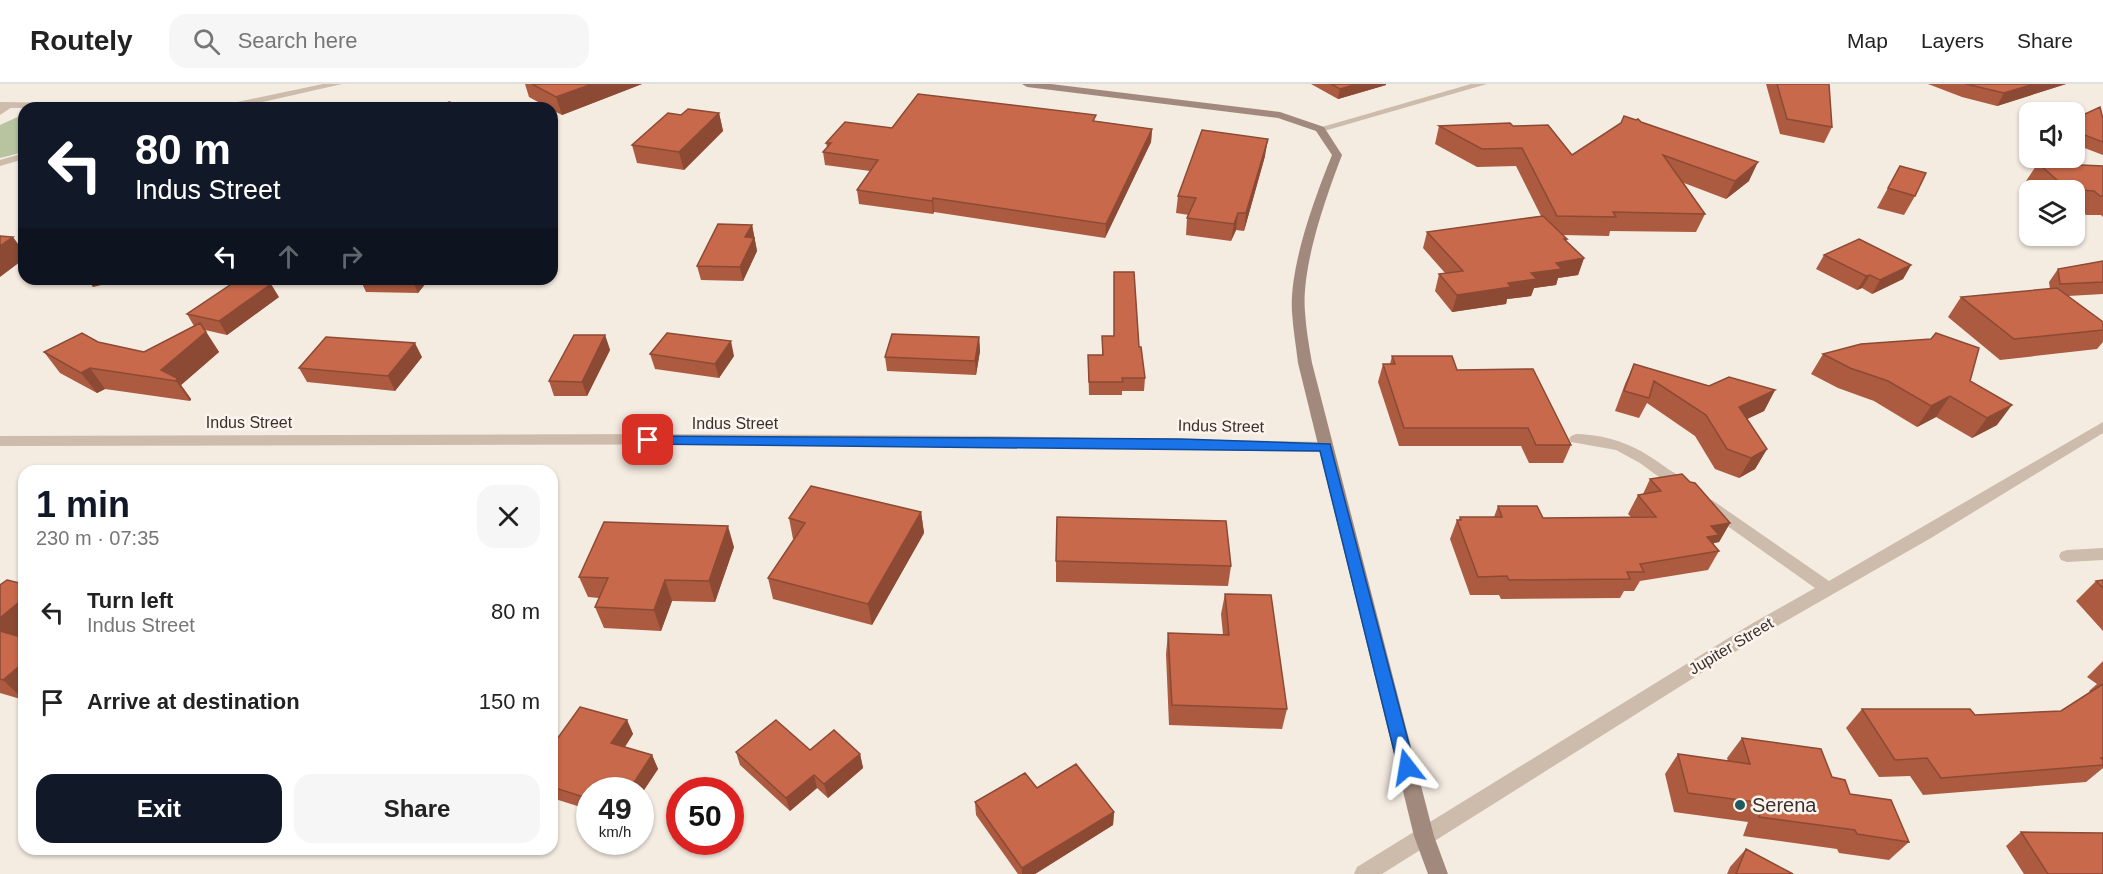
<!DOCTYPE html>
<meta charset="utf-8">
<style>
body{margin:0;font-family:Helvetica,sans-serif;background:#f6f6f6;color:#222;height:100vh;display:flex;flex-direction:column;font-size:22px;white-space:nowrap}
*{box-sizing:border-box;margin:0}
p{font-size:20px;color:#767676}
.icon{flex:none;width:33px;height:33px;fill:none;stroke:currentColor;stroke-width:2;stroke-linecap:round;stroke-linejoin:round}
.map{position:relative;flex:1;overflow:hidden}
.sheet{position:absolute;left:18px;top:381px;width:540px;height:390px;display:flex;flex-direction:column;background:#fff;border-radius:18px;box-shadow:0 2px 4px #0004}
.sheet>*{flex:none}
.guide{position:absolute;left:18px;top:18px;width:540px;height:183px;border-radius:18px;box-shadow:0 2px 4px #0004;background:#111827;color:#fff;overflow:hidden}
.fabs{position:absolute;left:2019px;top:18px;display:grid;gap:12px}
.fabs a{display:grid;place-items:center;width:66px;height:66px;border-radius:12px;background:#fff;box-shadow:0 2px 4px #0004;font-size:30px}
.speed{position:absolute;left:576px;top:693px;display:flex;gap:12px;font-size:30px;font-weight:700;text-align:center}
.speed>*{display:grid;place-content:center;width:78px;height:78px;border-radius:50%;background:#fff;box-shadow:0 2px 4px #0004;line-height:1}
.speed small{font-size:15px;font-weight:400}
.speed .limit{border:9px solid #d22;background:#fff;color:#111}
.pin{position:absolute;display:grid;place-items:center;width:51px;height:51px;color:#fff;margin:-26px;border-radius:12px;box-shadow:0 3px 9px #0006}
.me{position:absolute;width:66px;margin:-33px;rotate:346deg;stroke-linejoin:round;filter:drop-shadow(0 0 4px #0008)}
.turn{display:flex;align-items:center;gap:21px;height:126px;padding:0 18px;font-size:27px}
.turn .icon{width:78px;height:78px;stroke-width:2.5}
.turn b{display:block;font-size:42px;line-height:51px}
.lanes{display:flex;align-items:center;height:57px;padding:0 18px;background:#0003;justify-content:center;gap:30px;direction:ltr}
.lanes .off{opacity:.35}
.round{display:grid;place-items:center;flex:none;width:63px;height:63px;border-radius:18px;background:#f6f6f6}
.headline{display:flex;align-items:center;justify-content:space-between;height:102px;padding:0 18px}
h1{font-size:36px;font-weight:700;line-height:45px;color:#111827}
.primary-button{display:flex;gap:12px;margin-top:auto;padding:12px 18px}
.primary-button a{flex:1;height:69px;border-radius:18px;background:#111827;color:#fff;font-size:24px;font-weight:700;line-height:69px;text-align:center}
.primary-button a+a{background:#f6f6f6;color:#222}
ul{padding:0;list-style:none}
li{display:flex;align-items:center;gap:18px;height:90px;padding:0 18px}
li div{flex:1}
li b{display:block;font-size:22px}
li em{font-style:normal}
header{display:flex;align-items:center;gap:36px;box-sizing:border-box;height:84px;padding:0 30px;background:#fff;border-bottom:2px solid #e0e0e0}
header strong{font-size:28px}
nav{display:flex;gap:33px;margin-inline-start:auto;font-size:21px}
.search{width:420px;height:54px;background:#f6f6f6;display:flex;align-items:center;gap:15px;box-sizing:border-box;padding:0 21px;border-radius:18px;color:#767676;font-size:22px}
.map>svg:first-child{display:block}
.green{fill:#b8c4a0}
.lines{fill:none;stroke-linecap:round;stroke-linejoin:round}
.minor{fill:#cdbbac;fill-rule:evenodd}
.tertiary{fill:#cdbbac;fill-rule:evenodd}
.secondary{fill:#a18a7d;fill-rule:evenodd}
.wall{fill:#ac5a40}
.shaded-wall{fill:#8c4a34}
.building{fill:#c8694b;stroke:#8c4a34;stroke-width:1.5}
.route{fill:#1a73e8;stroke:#114b97;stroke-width:1.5}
.poi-dot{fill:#1f5a5e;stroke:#fbf5ee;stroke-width:2}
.labels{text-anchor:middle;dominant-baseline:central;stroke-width:5;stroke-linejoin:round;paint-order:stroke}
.street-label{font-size:16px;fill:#3b302b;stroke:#fbf5ee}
.near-poi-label{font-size:20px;fill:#3b302b;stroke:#fbf5ee;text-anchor:start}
</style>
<header>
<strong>Routely</strong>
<div class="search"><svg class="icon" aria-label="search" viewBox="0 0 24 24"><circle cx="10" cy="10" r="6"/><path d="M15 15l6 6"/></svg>Search here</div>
<nav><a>Map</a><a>Layers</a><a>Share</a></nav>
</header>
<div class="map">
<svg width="2103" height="790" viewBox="0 0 2103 790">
<rect width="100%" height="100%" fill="#f4ebe1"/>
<path class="green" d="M24,30V68L0,74V41Z"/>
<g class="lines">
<path class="minor" d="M1471,0H1487L1324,47L1315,45Z
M6,19L15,21L0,31V23Z
M24,69V75L0,82V76Z
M2103,338V349L1931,454L1765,549L1382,790H1354L1357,783L1753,539L1815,504L1702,424L1699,420L1702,416H1712L1829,497Z
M663,350L994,352L1325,358L1332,363L1325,368L829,360L0,362V352Z
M1576,350C1613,351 1639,363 1668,385C1676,390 1686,395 1691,403L1688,407H1678L1640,379L1616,366L1571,358L1569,355L1571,352Z
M2103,464V476L2067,478L2061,476L2059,472L2061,468L2067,466Z"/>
<path class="tertiary" d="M323,0H342L237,24H0V18L223,21Z"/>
<path class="secondary" d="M1022,0H1051L1280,28L1324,43L1342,71C1326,113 1301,183 1305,228C1306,245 1309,262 1312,279L1434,752L1448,790H1428L1414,752L1298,279C1296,262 1293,245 1292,228C1289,183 1315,113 1332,71L1316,47L1278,34L1027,3Z"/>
</g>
<path class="wall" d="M525,0H642L562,31L552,26V24H549L529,13Z
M1311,0H1386V1L1338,15Z
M1766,0H1829L1832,43L1824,59L1780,50Z
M1928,0H2066L1997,22L1962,13Z
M719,29L723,47L684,86L637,79L632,61L681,31Z
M2074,35H2103V71L2074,60Z
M1096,37L1152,45L1151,58L1105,154L934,128L933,130L859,120L857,106L870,87L825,81L823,68L827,63L826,59L892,44Z
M1641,38L1749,97L1726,115L1684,99L1705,130L1696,148L1610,147L1609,152L1563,151L1567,155L1566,157L1584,174L1578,191L1558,194L1556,201L1534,204L1531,212L1507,215L1506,220L1452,228L1435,207L1439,190L1445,189L1423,164L1427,148L1541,132L1516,82L1477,83L1435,60L1439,42H1513L1572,71Z
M1265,72L1244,147L1236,146L1231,157L1186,151L1187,134L1189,131L1176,129L1178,112Z
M2038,79L2103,82V133L2101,131H2086L2081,126L2074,125V106H2035L2026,97Z
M1900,82L1915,112L1904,131L1877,124Z
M752,141L757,167L743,197L701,196L697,182Z
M1824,171L1911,181L1903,195L1872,210L1862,204L1857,206L1816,185Z
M2103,177V210L2068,212L2103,238V258L2097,265L2000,276L1948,233L1961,213L2050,205L2049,198L2058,185Z
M1114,188L1139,263L1145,294L1144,307H1122V311H1089L1088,271H1102V252H1114Z
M360,195H445L442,199H426L418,209L366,208Z
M279,213L227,251L205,246L219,268L181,301L191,315L190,317L105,305L97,309L60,289L44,268L98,258L144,268L194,242L187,230Z
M605,251L610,266L587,312H554L549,297Z
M979,253L980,267L976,291L887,287L885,273Z
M650,270L734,272L719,294L655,285Z
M1823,270L1970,297L1997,341L1972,354L1936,333L1917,343L1874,317L1838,304L1811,290Z
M1392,272L1457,286L1571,361L1563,379H1529L1521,362H1399L1378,298L1383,280H1390Z
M422,273L395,307L307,298L299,284Z
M1634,280L1709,302L1775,306L1764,327L1747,335L1767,365L1755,385L1739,394L1715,385L1695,352L1647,319L1639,334L1615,327L1625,300Z
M1650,395L1730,439L1719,458L1714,459L1713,461L1719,467L1708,486L1640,497L1634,507H1624L1620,514L1501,515L1499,511H1470L1450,455L1457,436H1459L1460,433H1494L1498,422L1543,434L1631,433L1628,430L1638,411L1643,410Z
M921,428L924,449L872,541L773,515L768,494L794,455H793L789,434Z
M734,463L715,518L672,517L661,547L604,544L595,523L599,514L588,513L579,493Z
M1056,477L1231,482L1228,502L1056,498Z
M2103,496V547L2076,517L2096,497Z
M0,501L22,553L24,554V616L0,609Z
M1225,510L1287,625L1282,645L1169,641L1166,570L1168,549L1223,551L1221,530Z
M2103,577V684L2086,698L1923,711L1910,692L1879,693L1846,644L1862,625L1975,631L2061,627L2090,608L2089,607L2097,600L2087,593Z
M627,636L633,650L625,663L652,671L658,685L640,712V706H590V726L552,714V662Z
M1742,654L1832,693L1850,710L1909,758L1889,776L1839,769L1837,765L1743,752L1748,738L1674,728L1665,690L1678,670L1728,677L1727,674Z
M810,666L860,670L863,684L828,714L817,704L790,727L740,681L736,668Z
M1037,704L1114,728L1113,741L1035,790H1018L976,731L975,718Z
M2021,748L2103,790H2024L2006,762Z
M1746,765L1793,790H1727L1730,783Z"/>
<path class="shaded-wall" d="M592,0H642L562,31L556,13Z
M1357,0H1386V1L1338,15L1340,5Z
M2034,0H2066L1997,22L2004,9Z
M719,29L723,47L684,86L679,68Z
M1152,45L1151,58L1105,154L1106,140Z
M1268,55L1265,72L1244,147L1246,129Z
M1758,78L1749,97L1726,115L1735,97Z
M933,114L934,128L933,130L932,117Z
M1238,129L1236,146L1231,157L1234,140Z
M752,141L757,167L743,197L740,183L745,153Z
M13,153L24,168V175L0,193V162Z
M1584,174L1578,191L1558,194L1556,201L1534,204L1531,212L1507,215L1506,220L1452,228L1457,211L1508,199L1556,179Z
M1911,181L1903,195L1872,210L1880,196Z
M1870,191L1862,204L1857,206L1866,192Z
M87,195H126L93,203Z
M412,195H424L426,199L418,209Z
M271,200L279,213L227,251L219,237Z
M206,248L219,268L181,301L191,315L190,317L176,297L161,286Z
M605,251L610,266L587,312L582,298Z
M979,253L980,267L976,291L975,277Z
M731,257L734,272L719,294L715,280Z
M415,259L422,273L395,307L388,292Z
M90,284L105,305L97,309L81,289Z
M1775,306L1764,327L1728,344L1739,323Z
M1950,312L1936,333L1917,343L1931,322Z
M2012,321L1997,341L1972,354L1987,334Z
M1767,365L1755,385L1739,394L1751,374Z
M921,428L924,449L872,541L868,520Z
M1730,439L1719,458L1714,459L1708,469L1697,471L1711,442Z
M728,442L734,463L715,518L709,497Z
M665,496L672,517L661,547L654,526Z
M24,514V551L9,564L0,556V534Z
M24,578V616L3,596Z
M627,636L633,650L618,673L611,659Z
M860,670L863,684L828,714L824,700Z
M652,671L658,685L640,712V706H629Z
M814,691L817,704L790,727L786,714Z
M1114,728L1113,741L1035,790H1022V784Z"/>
<path class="building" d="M532,0H592L556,13Z
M1331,0H1357L1340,5Z
M1777,0H1829L1832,43L1787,35Z
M1966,0H2034L2004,9Z
M918,10L1096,31L1093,37L1152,45L1106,140L933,114L932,117L857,106L878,76L823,68L831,59H826L845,38L892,44Z
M449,18L468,24H437Z
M2100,23L2103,35V58L2074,47V35Z
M688,25L719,29L679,68L632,61L668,29L681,31Z
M1624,32L1636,36L1638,35L1641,38L1758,78L1735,97L1663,71L1705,130L1613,128L1616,133L1557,132L1522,64L1482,65L1439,42L1510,39L1513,42L1548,41L1572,71L1621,39Z
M1202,46L1268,55L1246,129H1238L1234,140L1187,134L1196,114L1178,112Z
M2038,79L2103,82V112H2100L2094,107L2067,105Z
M1900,82L1926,89L1915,112L1888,104Z
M1543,132L1567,155H1564L1584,174L1556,179L1562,185L1531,189L1537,195L1508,199L1511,203L1457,211L1439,190L1463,187L1427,148Z
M718,140L752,141L745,153L754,154L740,183L697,182Z
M0,152L13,153L0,162Z
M1859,155L1911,181L1880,196L1870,191L1866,192L1824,171Z
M2103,177V198L2060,200L2058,185Z
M1114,188H1134L1139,263H1141L1145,294H1122L1123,298H1089L1088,271H1103L1102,252H1114Z
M239,195H268L271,200L219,237L187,230Z
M2057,204L2103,238V246L2014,255L1961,213Z
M200,239L206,248L161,286L177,294L176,297L90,284L81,289L44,268L82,249L98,258L144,268Z
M667,249L731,257L715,280L650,270Z
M1936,249L1979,264L1970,297L2012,321L1987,334L1950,312L1931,322L1888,297L1850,284L1823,270L1861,260L1931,255Z
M892,250L979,253L975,277L885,273Z
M574,251H605L582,298L549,297Z
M326,253L415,259L388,292L299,284Z
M1392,272H1452L1457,286L1533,285L1571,361H1536L1528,344H1404L1383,280H1395Z
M1634,280L1709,302L1729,293L1775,306L1739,323L1767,365L1751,374L1727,365L1706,331L1654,297L1649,314L1624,307Z
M1682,390L1690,398L1695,399L1730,439L1711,442L1719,451L1707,453L1719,467L1640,480L1644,488H1627L1630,495L1509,496L1507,492L1478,493L1457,436H1461L1460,433H1502L1498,422H1537L1543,434L1656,433L1638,411L1661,407L1650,395Z
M811,402L921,428L868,520L768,494L805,439L789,434Z
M1057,433L1226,437L1231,482L1056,477Z
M604,438L728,442L709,497L665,496L654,526L595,523L608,494L579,493Z
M7,496L24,500V514L0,534V501Z
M2103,496V504L2096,497Z
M1225,510L1271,511L1287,625L1172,621L1168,549L1229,551Z
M0,547L24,554V578L3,596L0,595Z
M2103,600V674H2101L2103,676V681L1941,694L1927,674L1895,676L1862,625H1970L1975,631L2061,627Z
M580,623L627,636L611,659L652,671L629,706H590V715L552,703V662Z
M776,636L810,666L834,646L860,670L824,700L814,691L786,714L736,668Z
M1742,654L1821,665L1832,693L1845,696L1850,710L1891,716L1909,758L1857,750L1855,746L1759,733L1764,719L1688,709L1678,670L1750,680Z
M1076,680L1114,728L1022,784L975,718L1025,689L1037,704Z
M2021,748L2103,749V790H2048Z
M1746,765L1793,790H1736Z"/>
<path class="route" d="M648,352L1181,355L1330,360L1415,683L1413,689L1407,691L1401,689L1398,683L1320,367L643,360L641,356Z"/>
<circle class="poi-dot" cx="1740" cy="721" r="6"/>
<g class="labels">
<g class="street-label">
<text x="249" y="338">Indus Street</text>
<text x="735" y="339">Indus Street</text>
<text transform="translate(1221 342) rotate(1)">Indus Street</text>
<text transform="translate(1731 562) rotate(-31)">Jupiter Street</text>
</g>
<g class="near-poi-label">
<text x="1752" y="721">Serena</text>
</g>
</g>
</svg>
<div class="fabs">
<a><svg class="icon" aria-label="sound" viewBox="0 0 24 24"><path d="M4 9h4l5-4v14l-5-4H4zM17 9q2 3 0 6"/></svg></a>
<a><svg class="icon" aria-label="layers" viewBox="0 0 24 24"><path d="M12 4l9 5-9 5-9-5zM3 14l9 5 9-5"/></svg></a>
</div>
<div class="speed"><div>49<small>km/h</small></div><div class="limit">50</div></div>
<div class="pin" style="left:648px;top:356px;background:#d93025"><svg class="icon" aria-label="arrive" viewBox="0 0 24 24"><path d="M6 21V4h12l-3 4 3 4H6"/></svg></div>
<svg class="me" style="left:1407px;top:683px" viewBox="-20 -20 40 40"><path d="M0-17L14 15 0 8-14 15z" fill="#1a73e8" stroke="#fff" stroke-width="4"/></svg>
<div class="guide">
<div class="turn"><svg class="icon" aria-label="left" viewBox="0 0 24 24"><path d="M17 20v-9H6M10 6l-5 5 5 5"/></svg><div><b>80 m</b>Indus Street</div></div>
<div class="lanes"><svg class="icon" aria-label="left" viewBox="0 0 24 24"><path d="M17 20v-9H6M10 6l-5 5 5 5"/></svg><svg class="icon off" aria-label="ahead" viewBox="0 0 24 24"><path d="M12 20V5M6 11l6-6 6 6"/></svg><svg class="icon off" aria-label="right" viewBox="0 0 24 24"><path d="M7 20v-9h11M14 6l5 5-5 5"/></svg></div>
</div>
<section class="sheet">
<div class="headline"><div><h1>1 min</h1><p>230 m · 07:35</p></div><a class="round"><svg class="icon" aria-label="close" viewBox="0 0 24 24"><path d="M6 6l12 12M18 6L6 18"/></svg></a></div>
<ul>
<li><svg class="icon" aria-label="left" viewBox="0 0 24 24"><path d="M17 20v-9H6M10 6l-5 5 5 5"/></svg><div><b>Turn left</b><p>Indus Street</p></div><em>80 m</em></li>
<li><svg class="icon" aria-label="arrive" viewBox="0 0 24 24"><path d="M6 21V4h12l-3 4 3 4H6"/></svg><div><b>Arrive at destination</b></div><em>150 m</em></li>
</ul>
<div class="primary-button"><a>Exit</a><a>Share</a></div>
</section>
</div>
